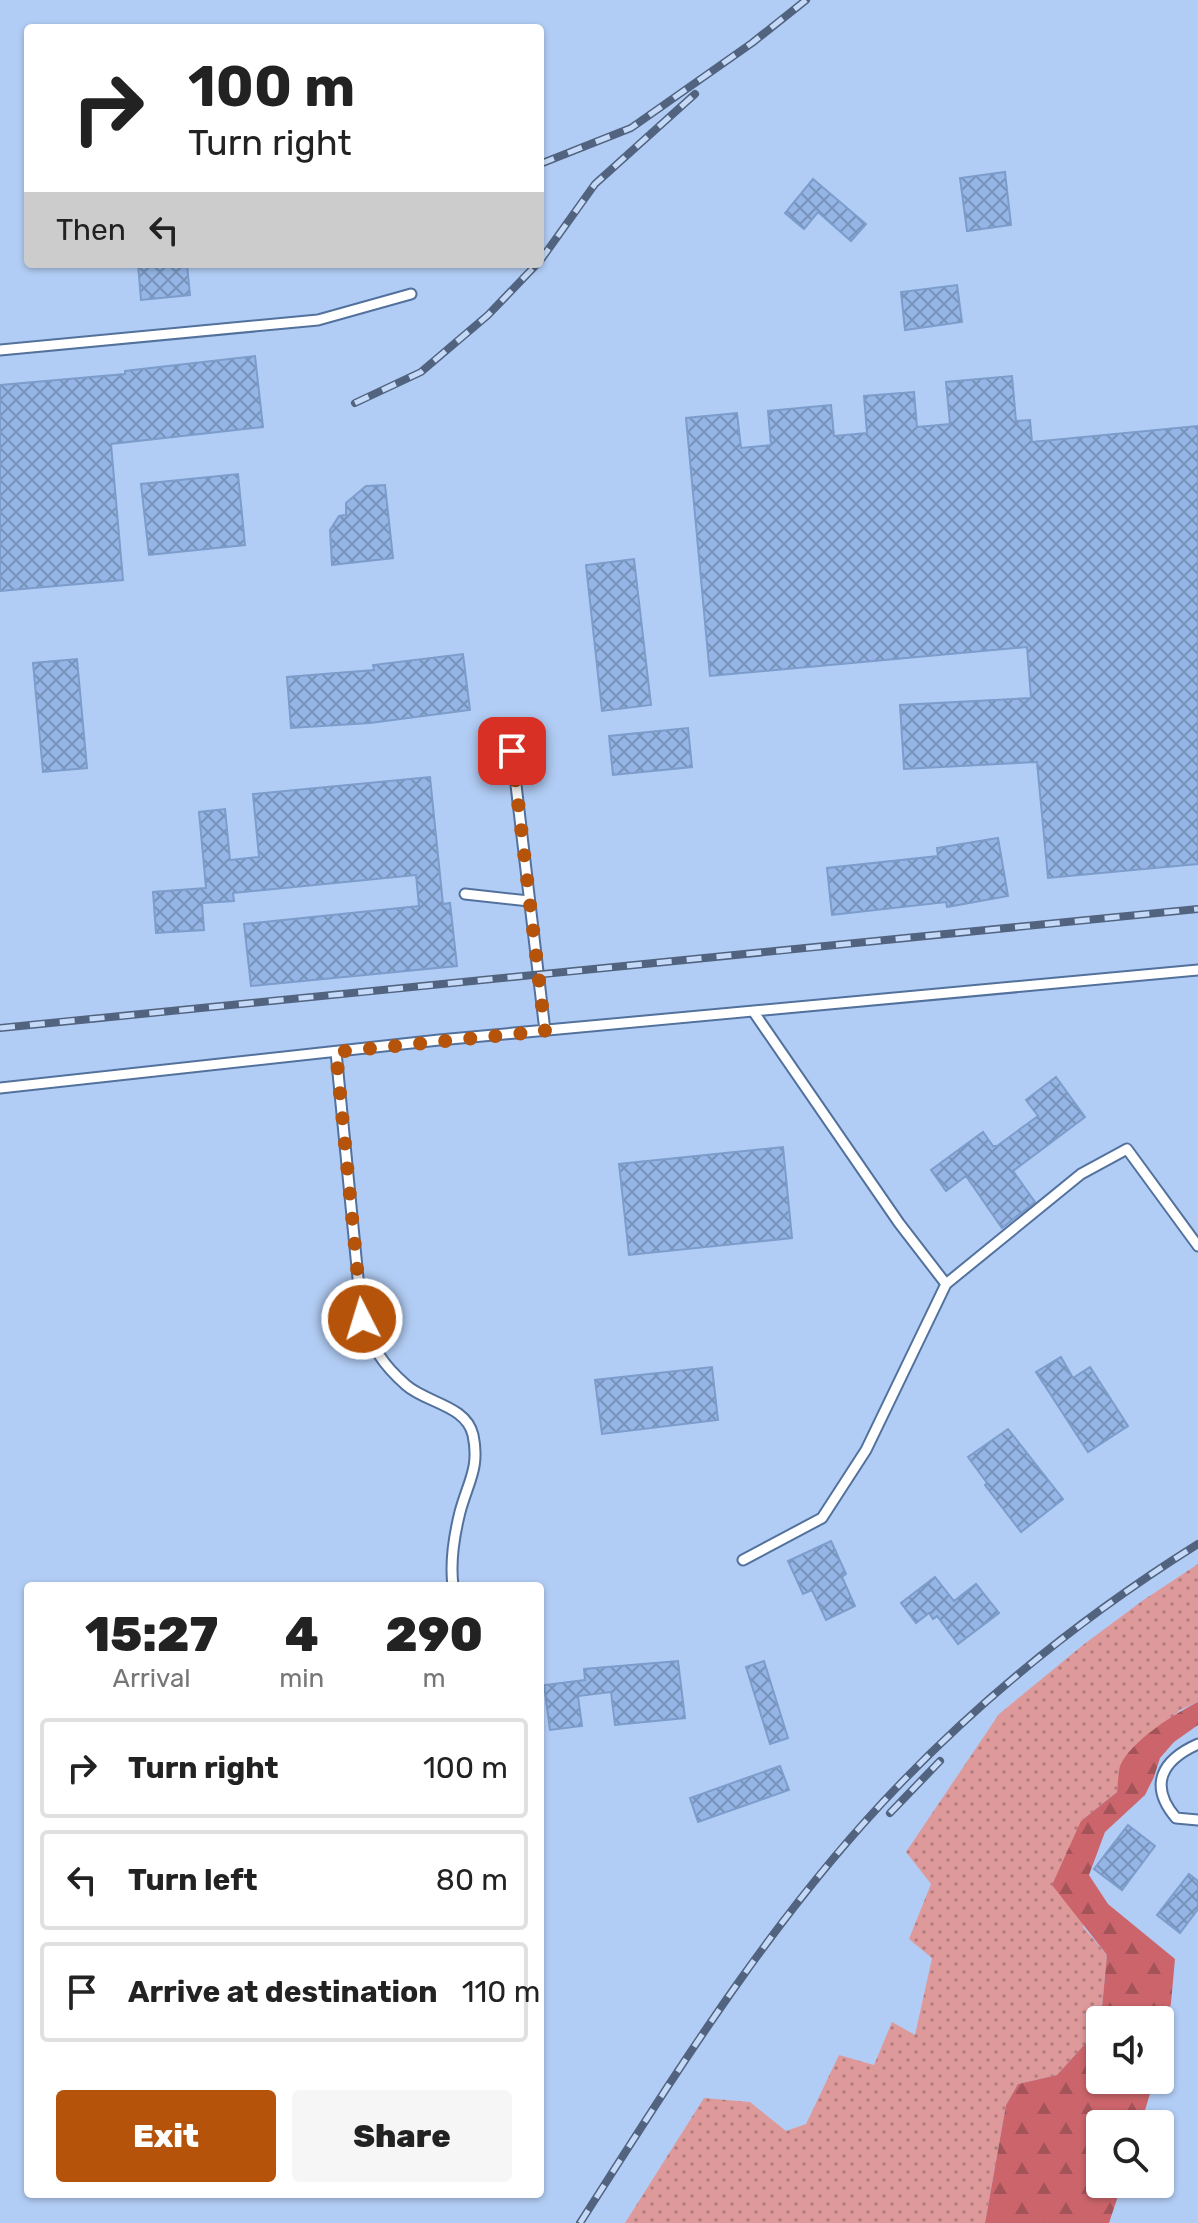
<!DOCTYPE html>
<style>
body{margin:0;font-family:Rubik,sans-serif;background:#f6f6f6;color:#222;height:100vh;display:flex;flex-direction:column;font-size:30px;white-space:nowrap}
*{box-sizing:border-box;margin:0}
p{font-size:26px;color:#767676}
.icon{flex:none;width:44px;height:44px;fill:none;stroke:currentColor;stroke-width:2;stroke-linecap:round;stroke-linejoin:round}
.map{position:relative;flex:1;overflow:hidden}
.drawer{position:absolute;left:24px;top:1582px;width:520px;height:616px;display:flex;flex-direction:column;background:#fff;border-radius:8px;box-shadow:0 2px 6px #0004}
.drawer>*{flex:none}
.banner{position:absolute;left:24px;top:24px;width:520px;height:244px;border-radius:8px;box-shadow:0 2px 6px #0004;background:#fff;color:#222;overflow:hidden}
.controls{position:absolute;left:1086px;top:2006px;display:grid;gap:16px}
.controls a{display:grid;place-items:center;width:88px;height:88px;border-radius:8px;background:#fff;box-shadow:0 2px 6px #0004;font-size:40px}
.pin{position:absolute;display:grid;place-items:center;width:68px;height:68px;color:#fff;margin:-34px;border-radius:16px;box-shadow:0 4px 12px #0006}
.me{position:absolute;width:88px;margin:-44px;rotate:355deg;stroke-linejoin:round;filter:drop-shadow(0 0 6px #0008)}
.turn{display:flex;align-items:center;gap:28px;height:168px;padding:0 32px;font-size:36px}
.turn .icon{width:104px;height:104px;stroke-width:2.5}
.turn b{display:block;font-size:56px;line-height:68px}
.then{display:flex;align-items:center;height:76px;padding:0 32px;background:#0003;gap:16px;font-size:30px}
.eta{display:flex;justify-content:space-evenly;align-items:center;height:136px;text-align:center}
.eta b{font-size:48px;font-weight:800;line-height:56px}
.action{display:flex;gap:16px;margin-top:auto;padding:16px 32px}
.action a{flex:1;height:92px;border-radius:8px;background:#b45309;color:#fff;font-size:32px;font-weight:800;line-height:92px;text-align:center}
.action a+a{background:#f6f6f6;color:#222}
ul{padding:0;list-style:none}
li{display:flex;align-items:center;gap:24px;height:100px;margin:0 16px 12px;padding:0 16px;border:4px solid #e0e0e0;border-radius:8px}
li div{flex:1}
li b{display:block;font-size:30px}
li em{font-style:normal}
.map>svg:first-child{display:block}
.grass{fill:url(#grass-dots)}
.forest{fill:url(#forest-firs)}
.building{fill:url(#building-cross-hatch);stroke:#7c9ccb;stroke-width:2}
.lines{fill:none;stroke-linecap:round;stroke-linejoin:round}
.lane-casing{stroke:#52719d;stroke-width:13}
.lane{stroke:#fff;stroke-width:9}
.rail-casing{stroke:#51637e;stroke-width:8}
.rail{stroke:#c5daf8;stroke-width:5;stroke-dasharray:15;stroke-linecap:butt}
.route{stroke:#b45309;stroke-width:14;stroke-dasharray:0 25.2}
</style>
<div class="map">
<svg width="1198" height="2223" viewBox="0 0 1198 2223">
<defs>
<pattern id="grass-dots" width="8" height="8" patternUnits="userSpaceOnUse" patternTransform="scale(2)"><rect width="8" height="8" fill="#de9a9b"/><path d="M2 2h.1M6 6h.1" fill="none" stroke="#b37d7f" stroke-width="1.8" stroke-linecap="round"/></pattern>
<pattern id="forest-firs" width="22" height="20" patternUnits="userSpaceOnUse" patternTransform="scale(2)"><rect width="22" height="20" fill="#cb656b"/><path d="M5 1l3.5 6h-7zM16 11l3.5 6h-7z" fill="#a45359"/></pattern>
<pattern id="building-cross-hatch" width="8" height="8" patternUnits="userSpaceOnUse" patternTransform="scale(2)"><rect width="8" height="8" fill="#94b5e5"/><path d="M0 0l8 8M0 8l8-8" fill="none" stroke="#7893ba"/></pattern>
</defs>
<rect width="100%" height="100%" fill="#b2cdf5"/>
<path class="grass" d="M1198,1564V1702L1180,1710L1121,1766L1117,1792L1081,1821L1083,1927L1107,1955L1102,2007L1085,2044L1057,2075L1018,2084L1006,2105L985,2223H625L704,2098L750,2102L786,2131L806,2124L839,2055L874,2065L892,2022L915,2035L932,1958L909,1939L931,1884L906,1852L999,1714L1083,1645L1142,1601Z"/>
<path class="forest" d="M1198,1702V1725L1174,1742L1160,1758L1154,1777L1145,1795L1105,1832L1089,1875L1108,1904L1175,1959L1171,2003L1160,2054V2020H1100V2080H1154L1141,2124H1100V2184H1122L1109,2223H985L1006,2105L1018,2084L1057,2075L1085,2044L1102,2007L1107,1955L1052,1885L1081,1821L1117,1792C1118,1784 1118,1774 1120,1766C1130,1742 1175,1713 1198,1702Z"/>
<path class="building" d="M1005,172L1011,225L967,231L960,178Z
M813,179L866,224L851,241L818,212L804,229L785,213Z
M138,264H187L190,295L141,300Z
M957,285L962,322L905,330L901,292Z
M255,356L263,427L111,444L123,580L0,591V385L125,374V371Z
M1012,376L1016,421L1030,420L1032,442L1198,426V864L1048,878L1037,762L904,769L900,705L1031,698L1027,647L710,676L686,418L737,413L741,448L771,445L768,411L831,405L834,436L867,433L864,396L914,392L917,427L950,424L946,382Z
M238,474L245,545L149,555L141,484Z
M385,485L393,558L332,565L330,530L339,516L346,515V503L366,486Z
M634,559L651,705L602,711L586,565Z
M463,654L470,710L370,723L291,728L287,677L374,670L373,665Z
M77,659L87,768L43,772L33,663Z
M688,728L692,767L613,775L609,736Z
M430,777L443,904L450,903L457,966L251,986L244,924L419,906L416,875L233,893L234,901L202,903L204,930L156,933L153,892L206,888L199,812L225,809L230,860L259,857L253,794Z
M998,838L1008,896L947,907L946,902L832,915L827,868L938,856L937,848Z
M1056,1077L1085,1117L1013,1171L1035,1202L1002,1228L966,1176L946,1191L931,1170L983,1132L993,1146H997L1038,1116L1026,1100Z
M783,1147L792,1238L629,1255L619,1164Z
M1061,1357L1073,1378L1090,1367L1128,1426L1088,1452L1036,1372Z
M712,1367L718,1420L602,1434L595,1380Z
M1008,1429L1063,1499L1021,1532L985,1485L987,1483L968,1457Z
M831,1541L846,1574L842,1577L855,1606L826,1620L812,1590L803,1594L788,1561Z
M935,1577L954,1601L976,1584L999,1613L958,1644L937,1616L933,1619L929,1613L916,1623L901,1603Z
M678,1661L685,1718L615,1725L611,1692L578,1696L582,1726L550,1730L544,1685L585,1680L584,1669Z
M764,1661L788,1738L770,1744L746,1667Z
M780,1766L789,1790L698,1822L690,1798Z
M1128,1825L1155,1846L1122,1890L1094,1869Z
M1189,1874L1198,1881V1909L1180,1933L1157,1915Z"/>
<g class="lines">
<g class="lane-casing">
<path id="lane" d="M0,350L318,320L411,294
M512,751L545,1031
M465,894L529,901
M753,1011L899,1223L946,1284
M336,1052L362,1319C374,1349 381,1363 406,1385C426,1403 466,1405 473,1435C480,1468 468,1482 460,1512C454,1536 450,1562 453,1586
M0,1088L439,1040L1198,970
M743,1560L822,1518L866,1450L946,1284L1081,1174L1127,1149L1198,1246
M1198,1744C1162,1760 1148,1785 1176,1818L1198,1820"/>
</g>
<use href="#lane" class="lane"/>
<g class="rail-casing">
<path id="rail" d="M540,164L631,128L752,43L806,0
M540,261L595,184L695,94
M355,403L421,372L488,315L537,264
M0,1028L1198,909
M890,1813L940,1761
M580,2223C678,2070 774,1914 901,1783C989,1692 1091,1611 1198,1544"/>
</g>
<use href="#rail" class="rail"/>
</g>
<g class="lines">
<path class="route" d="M362,1319L336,1052L545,1031L512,751"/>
</g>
</svg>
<div class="controls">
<a><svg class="icon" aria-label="sound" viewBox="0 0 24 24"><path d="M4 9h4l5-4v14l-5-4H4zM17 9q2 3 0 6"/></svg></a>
<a><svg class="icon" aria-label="search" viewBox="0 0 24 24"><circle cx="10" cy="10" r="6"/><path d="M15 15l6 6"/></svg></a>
</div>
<div class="pin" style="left:512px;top:751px;background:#d93025"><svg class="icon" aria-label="arrive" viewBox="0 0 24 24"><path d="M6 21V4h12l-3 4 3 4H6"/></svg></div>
<svg class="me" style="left:362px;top:1319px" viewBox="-20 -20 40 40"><circle r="17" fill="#b45309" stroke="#fff" stroke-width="3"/><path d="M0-11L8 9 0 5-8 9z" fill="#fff"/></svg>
<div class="banner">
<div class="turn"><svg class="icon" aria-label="right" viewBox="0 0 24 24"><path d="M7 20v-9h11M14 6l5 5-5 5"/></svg><div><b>100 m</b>Turn right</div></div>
<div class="then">Then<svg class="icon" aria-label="left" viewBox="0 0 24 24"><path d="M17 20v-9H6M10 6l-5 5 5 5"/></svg></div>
</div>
<section class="drawer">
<div class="eta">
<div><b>15:27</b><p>Arrival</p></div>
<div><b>4</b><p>min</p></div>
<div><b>290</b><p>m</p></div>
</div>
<ul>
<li><svg class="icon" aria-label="right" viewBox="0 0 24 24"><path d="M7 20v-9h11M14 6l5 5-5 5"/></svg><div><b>Turn right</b></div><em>100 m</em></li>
<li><svg class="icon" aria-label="left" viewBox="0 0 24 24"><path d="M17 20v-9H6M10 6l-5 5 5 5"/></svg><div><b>Turn left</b></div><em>80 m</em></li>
<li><svg class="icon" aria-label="arrive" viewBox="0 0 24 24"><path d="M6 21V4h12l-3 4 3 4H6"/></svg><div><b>Arrive at destination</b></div><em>110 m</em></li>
</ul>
<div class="action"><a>Exit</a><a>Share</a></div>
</section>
</div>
